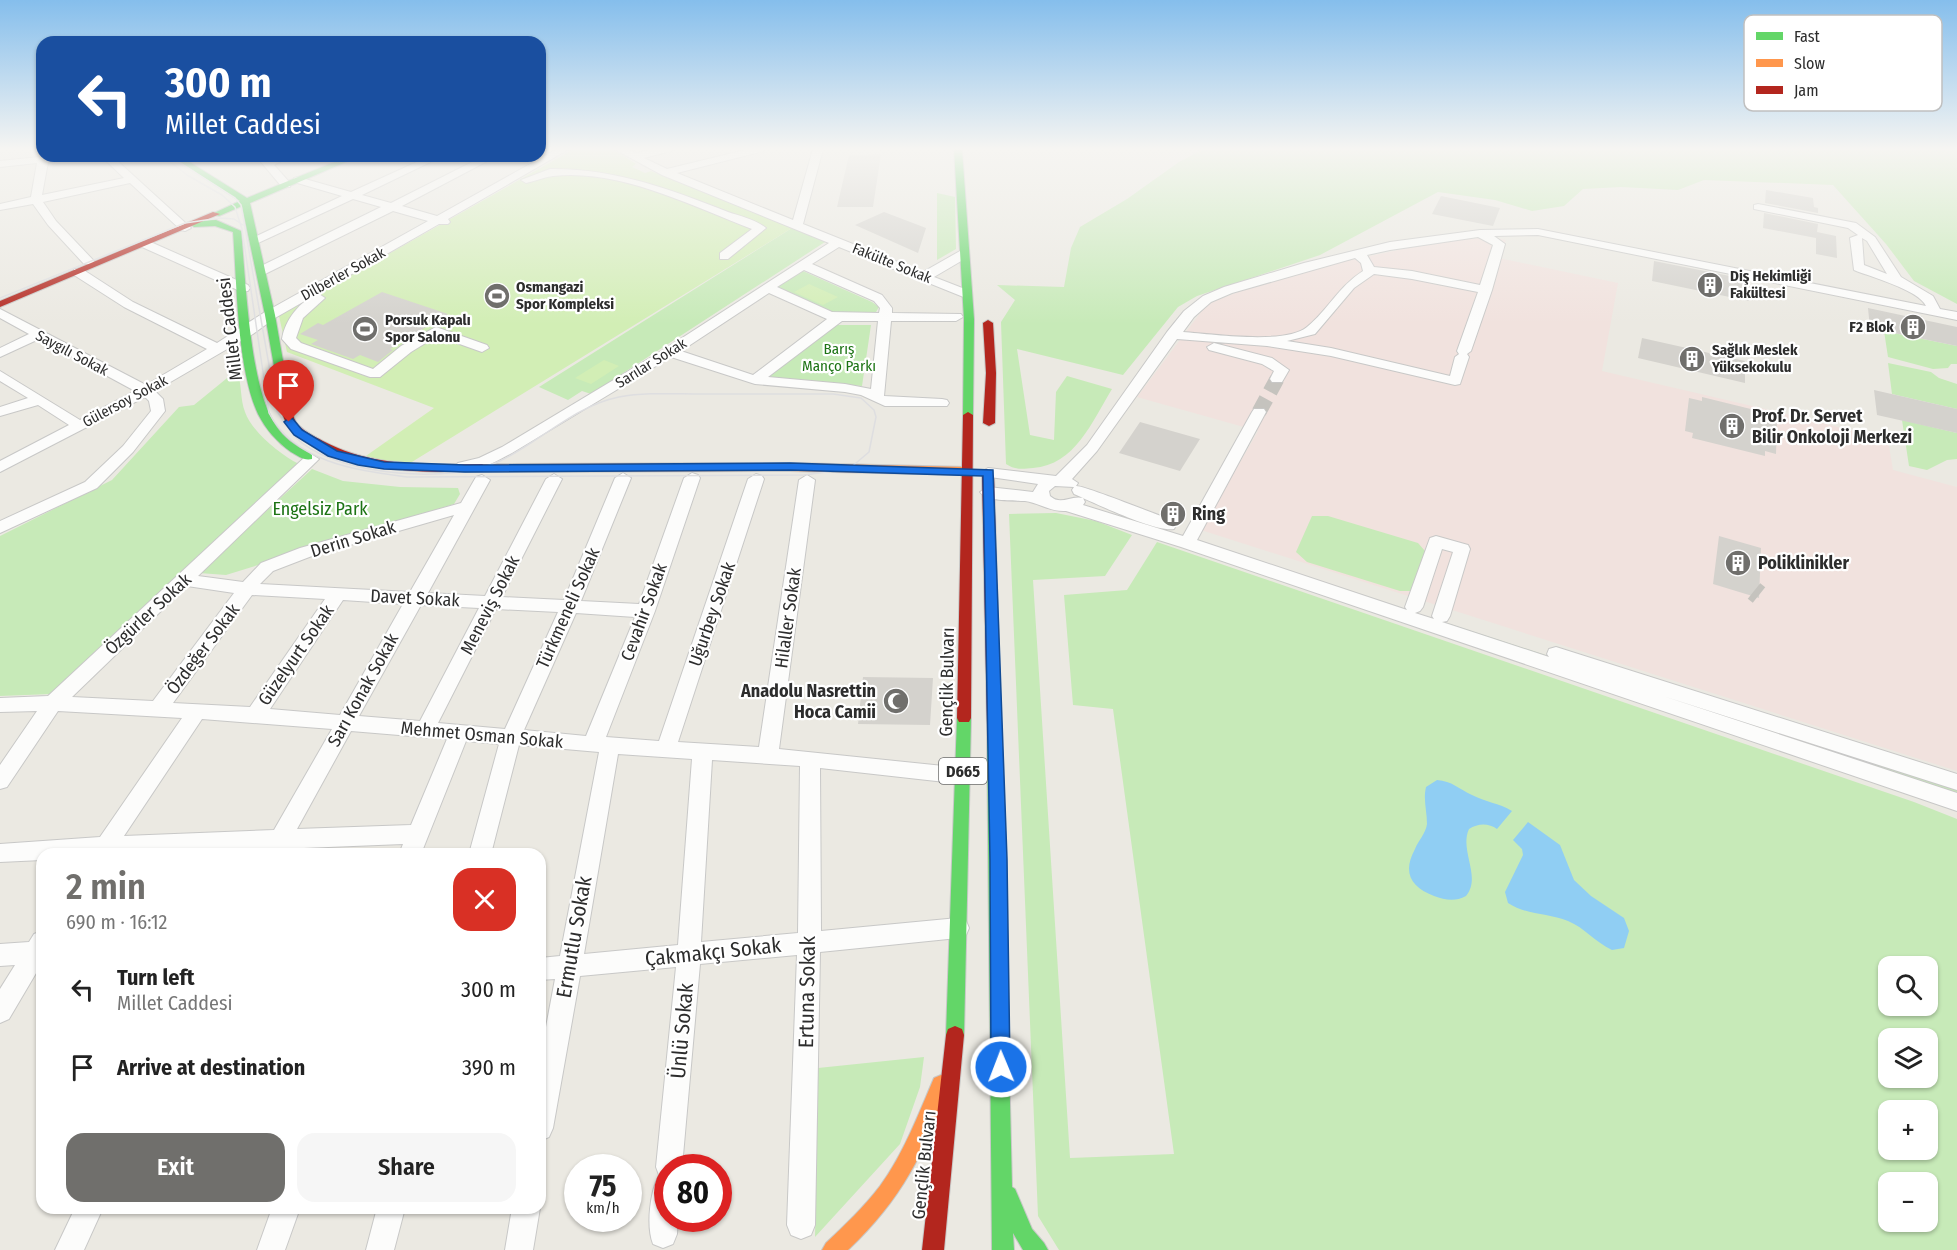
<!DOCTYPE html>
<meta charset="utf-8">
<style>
body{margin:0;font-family:"Fira Sans Condensed",sans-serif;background:#f6f6f6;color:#222;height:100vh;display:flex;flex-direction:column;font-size:22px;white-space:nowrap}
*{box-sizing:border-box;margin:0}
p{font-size:20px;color:#767676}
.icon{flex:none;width:33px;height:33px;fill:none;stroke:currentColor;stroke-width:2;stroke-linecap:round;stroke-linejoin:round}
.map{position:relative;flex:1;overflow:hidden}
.sheet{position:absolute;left:36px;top:848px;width:510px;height:366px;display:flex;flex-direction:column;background:#fff;border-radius:18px;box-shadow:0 2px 4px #0004}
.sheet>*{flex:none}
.banner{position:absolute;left:36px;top:36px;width:510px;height:126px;border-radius:18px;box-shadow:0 2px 4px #0004;background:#1a4fa0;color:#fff;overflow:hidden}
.tools{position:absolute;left:1878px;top:956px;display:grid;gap:12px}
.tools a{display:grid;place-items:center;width:60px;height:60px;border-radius:12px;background:#fff;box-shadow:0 2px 4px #0004;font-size:30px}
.speed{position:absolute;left:564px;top:1154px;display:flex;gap:12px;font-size:30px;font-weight:700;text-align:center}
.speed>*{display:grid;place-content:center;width:78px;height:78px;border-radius:50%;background:#fff;box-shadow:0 2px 4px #0004;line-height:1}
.speed small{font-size:15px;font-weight:400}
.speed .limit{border:9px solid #d22;background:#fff;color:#111}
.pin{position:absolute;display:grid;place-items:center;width:51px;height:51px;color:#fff;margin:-62px -26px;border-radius:50% 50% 50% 0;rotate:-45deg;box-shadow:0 0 6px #0007}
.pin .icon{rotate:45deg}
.me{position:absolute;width:66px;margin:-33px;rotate:359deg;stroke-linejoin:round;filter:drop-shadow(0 0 4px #0008)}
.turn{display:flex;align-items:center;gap:21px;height:126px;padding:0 30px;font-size:27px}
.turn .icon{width:78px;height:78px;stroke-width:2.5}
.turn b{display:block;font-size:42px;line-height:51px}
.round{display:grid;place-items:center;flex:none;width:63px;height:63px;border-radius:18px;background:#f6f6f6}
.head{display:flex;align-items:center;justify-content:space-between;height:102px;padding:0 30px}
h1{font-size:36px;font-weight:600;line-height:45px;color:#706f6c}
.action{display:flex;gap:12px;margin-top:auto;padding:12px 30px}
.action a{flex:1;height:69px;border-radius:18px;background:#706f6c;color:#fff;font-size:24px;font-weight:600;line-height:69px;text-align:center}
.action a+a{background:#f6f6f6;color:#222}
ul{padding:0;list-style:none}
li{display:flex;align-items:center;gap:18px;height:78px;padding:0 30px}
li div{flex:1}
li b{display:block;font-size:22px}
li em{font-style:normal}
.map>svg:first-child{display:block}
.medical{fill:#f1e2de}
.green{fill:#c7eab8;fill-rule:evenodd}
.pitch{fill:#d2eeb5}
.water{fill:#90cef3}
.building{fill:#d4d2cd}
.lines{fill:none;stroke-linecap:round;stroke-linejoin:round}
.street-tunnel-far1{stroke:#c5c3be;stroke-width:15;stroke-dasharray:15 8;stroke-linecap:butt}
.street-tunnel{stroke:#c5c3be;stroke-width:20;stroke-dasharray:20 10;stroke-linecap:butt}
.street-casing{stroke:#c8c8c7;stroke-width:2}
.fast-casing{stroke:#c8c8c7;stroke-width:2}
.slow-casing{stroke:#c8c8c7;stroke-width:2}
.jam-casing{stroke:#c8c8c7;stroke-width:2}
.street{fill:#fcfcfb;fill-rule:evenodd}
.fast{fill:#63d668;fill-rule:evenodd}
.slow{fill:#ff974d;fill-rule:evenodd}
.jam{fill:#b3261e;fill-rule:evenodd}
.tram{stroke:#dedee0;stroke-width:1.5}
.route{fill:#1a73e8;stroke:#114b97;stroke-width:1.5}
.labels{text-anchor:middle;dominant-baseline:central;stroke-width:4.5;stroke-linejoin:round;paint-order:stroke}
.far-street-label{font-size:15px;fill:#2d2d2d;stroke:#fff}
.far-poi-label{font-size:15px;font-weight:bold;fill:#2d2d2d;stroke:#fff;text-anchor:start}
.far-park-label{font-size:15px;fill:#1c7314;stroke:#fff}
.shield{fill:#fff;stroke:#6c6c6c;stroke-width:1.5}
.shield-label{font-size:16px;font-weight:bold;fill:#2d2d2d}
.street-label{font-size:18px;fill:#2d2d2d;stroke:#fff}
.poi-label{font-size:18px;font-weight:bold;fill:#2d2d2d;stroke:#fff;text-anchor:start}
.park-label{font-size:18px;fill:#1c7314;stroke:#fff}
.near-street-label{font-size:21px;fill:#2d2d2d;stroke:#fff}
.key{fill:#fff;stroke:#c0c0c0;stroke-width:1.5}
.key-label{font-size:16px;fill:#2d2d2d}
</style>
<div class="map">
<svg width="1957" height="1250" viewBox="0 0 1957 1250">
<rect width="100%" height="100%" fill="#ebe9e2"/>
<path class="medical" d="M1486,237L1506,240L1499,258L1618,283L1602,371L1799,417L1888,440L1893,470L1957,487V771L1201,530L1258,431L1137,397L1207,304L1267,281L1346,261L1422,245Z"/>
<path class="green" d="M1204,149H1957V304L1914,281L1886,244L1833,185L1704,180L1678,190L1621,187L1583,189L1564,206L1532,211L1495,200L1438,192L1320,255L1197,296L1178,307L1123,375L1017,349L1030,435L1054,440L1056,392L1067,376L1112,389C1092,422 1075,465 1033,468C1022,469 1015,470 1006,464L1001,322L1015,300L997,285L1064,287L1071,248L1080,227L1127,199L1179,162Z
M937,193L955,197L956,249L937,260Z
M792,228L825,242L591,394L582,391L568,400L539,387Z
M803,271L872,302L879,307L876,312L843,314L832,312L777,287Z
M836,325H871L862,386L764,379Z
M1884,331L1957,346V364H1951L1948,368L1933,369L1888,357Z
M1888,363L1931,372L1939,378L1957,384V409L1892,394Z
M237,370C242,384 240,399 245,412C252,432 281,455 299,464L52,694L0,696V536L112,480L179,407L194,405Z
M1902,420L1957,433V459L1947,460L1927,470L1909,466Z
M312,469L343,481L400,487L458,488L460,494L454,504L226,575L199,573Z
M1056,513L1096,521L1132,535L1105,576L1033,580L1070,1158L1174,1154L1113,709L1073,705L1064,595L1127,590L1157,542L1914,802L1957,819V1250H1059L1038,1216L1009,514ZM1888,966H1928V1005H1888ZM1888,1038H1928V1077H1888ZM1888,1110H1928V1149H1888ZM1888,1182H1928V1221H1888Z
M1312,516H1328L1418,543L1425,551L1411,591H1400L1307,562L1296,552Z
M1447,623L1957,789V795L1446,626Z
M924,1057L920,1087L900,1144L815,1237L818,1068Z"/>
<path class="pitch" d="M574,149H613L636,164L632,167L645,173L651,171L792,228L407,465L363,458L434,408L287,352L279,316Z
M809,284L838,297L823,305L794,292Z
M604,360L619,366L591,384L575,378Z"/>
<path class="water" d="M1437,780C1452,781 1459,789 1472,795C1485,802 1499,803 1512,811L1497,829C1489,823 1478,823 1469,829C1459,850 1482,877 1466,896C1455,902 1445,900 1434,896C1411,887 1402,873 1415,849C1418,841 1426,833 1427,824C1427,811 1423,800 1426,787Z
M1528,822L1560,845L1574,880L1591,896L1624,918L1629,931L1624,948L1612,950C1595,942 1585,928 1568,921C1548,913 1526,915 1508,903L1505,892L1523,855L1522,849L1513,840Z"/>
<path class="building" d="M881,154L873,207H837L849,155Z
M1766,190L1813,198L1814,207L1818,208V213L1765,203Z
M1441,196L1500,208L1493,226L1432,214Z
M884,212L926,228L918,253L855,225Z
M1764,213L1818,224L1817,232L1836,236L1837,258L1816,254V238L1763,228Z
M1654,261L1750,280L1749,301L1652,281Z
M382,292L448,314L390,349L393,350L378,362L360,355L353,359L311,344L318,340L300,334L318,323L323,325Z
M1868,308L1957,327V346L1870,328Z
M1642,338L1745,361V383L1638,358Z
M1874,390L1957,409V433L1877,415Z
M1702,397L1767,413V418L1777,420L1776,454L1765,451V456L1692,438L1693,433L1685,431L1689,398L1702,401Z
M1140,422L1200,439L1180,471L1119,453Z
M1719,536L1761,548L1759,598L1713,584Z
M863,677L933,678L930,725L858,724Z"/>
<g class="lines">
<path class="street-tunnel-far1" d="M1259,412L1277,379"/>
<path class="street-tunnel" d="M1754,591L1759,595"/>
<g class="street-casing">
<path id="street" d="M557,149H569L448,219L450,222L448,224H439L275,318L253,334L155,391L163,399L165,411L133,452L97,488L0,533V521L85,482L123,446L151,411L149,401L145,397L0,472V461L69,425L38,405L0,416V407L28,398L0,381V371L80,420L135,391L39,339L0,357V348L29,334L0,318V309L146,385L207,349L124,307L74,275V269H82L133,302L217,343L265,312L428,221L393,211L265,274H257V268L381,207L353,199L258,243H250V239L342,196L294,182V178L298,177L351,192L430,156H443L362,195L391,203L484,156H497L402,206L437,216Z
M614,149H626L636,153L655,149H672L671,151L644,158L667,169L749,149H765L764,151L677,173L793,220L813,149H823L803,224L923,272L960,251H968V257L934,277L970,291L972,294L966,298L839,247L812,264L882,295L892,308V313L961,314L963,317L956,321H891L884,396L942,399L947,400L949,403L947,406H885L861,395L845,392L755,384L671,357L512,453C497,461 476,474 458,469L455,466L458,463L479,458L502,447L665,349L829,243L662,175ZM804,270L874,301L880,308L879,313L832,312L777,287ZM769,293L827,319L753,375L681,351ZM842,321H878L871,389L845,384L768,377Z
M42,154V156H80L75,159L48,162L42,195L124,178L101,156H112L191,228L185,231L181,230L130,183L43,202L56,221L94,261L92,264H84L48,225L33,204L0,210V204L31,197L37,163L0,167V161L39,157Z
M256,156H267L269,159L277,156H291L274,165L290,183V187H282Z
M550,169C613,168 670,189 728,212C740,216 757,220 766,228L728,259H720V253L752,229C692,206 618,168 553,176C544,177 535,181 526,183L521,180Z
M1758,204L1856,223L1875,237L1901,277L1933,296L1940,309L1957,312V320L1538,235L1494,236L1505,244L1492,290L1471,351L1467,354L1469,357L1460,384L1455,385L1331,356L1267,346L1177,339L1097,451L1072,479L1078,483L1076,486C1083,485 1160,516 1174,521L1176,525L1174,529C1157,533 1092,502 1074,494L1072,490L1074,487L1055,486L1049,491L1050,496C1061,506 1070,495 1083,498L1085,502L1083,505L1183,536L1252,412L1254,409H1264L1266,412L1197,540L1407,610L1405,607L1430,538L1436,536L1468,545L1470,549L1450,616L1447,621L1442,622L1549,657L1547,654L1549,649L1556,647L1957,774V790L1663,696L1957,793V811L1181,547L1066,511C1050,512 1040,503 1025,501C1013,500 987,502 980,492L988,487L1033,492L1038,484L983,476L980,473L988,468L1056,476L1087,445L1167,332L1184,311L1203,296L1224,287L1304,263L1390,242L1480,230L1538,229L1926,306C1919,290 1871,277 1854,270L1850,238L1858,235L1848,228L1754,209V205ZM1478,237L1493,245L1480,285L1412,271L1374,267L1367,255L1390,250ZM1862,238L1867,241L1887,274L1864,265ZM1355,258L1361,263L1363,271C1338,287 1328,310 1307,327C1285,345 1212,334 1183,332L1194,317L1211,302L1232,293ZM1374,274L1412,279L1478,292L1457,351L1459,354L1455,357L1450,376L1331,348L1287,341L1315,334L1354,288ZM1442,549L1453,552L1432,616L1434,619L1415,613L1420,611L1423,607Z
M146,240L248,285L250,288L248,291H240L142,247L140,244Z
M319,294L325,298L303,318L296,338L301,343L373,369L401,346L436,327L487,345L489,348L482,352L437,336L411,352L380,377H370L291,349L282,339C285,320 300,300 319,294Z
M1214,343L1272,358L1289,370L1282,382H1272L1270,379L1274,371L1262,364L1209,350L1207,347Z
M311,454L319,459L316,462L198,576L243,582L261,563L300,548L461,503L476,477L482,475L490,480L428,593L485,596L546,479L554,474L562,479L502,597L564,600L615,478L623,473L631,478L581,601L639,604L684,478L692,473L698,475L700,478L655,611L606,737L659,741L748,479L756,474L762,476L764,479L678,742L759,747L799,480L807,475L815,480L779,749L963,768L970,770L973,776L970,782L963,784L820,768L821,931L958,918L966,921L969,928L966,935L958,938L820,952L815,1225L811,1235L801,1239L791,1235L787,1225L797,955L700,964L682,1167H668V1218H678L677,1234L673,1244L663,1248L653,1244C646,1226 650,1192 659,1175L656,1167L676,967L580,976L553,1128L549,1137L540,1141V1059L555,979L540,980V958L560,956L599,752L519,745L491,854H469L499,744L466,741L421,854H399L403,844L152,854H42V860L0,862V844L100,837L182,718L58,711L7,787L0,789V765L37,711L0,712V698L48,696L306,456ZM454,515L410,592L260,584L273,571L312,556ZM187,586L234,593L153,701L72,697ZM252,595L325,599L250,707L173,703ZM343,600L403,604L340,715L270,709ZM421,605L479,608L420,721L359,716ZM496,609L558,612L505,729L438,723ZM576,613L635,617L586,736L524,730ZM202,719L332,729L274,830L124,836ZM351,731L447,739L411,825L297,829ZM618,754L692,759L678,945L584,954ZM712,760L800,766L798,933L701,942Z
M42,931V963L9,1019L0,1023V989L15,965L0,966V944L29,942L34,934Z
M75,1208H103L84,1250H55Z
M272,1208H300L285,1250H257Z
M377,1208H405L394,1250H366Z
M512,1208H540L533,1250H505Z"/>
</g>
<g class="fast-casing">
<path id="fast" d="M954,149H962L974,319L973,415L968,418L963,415L964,319Z
M171,156H180L247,198L349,156H360L250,203L275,315L292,412L291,414L287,415L282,412L265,315L242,206L219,216L212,214L240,201Z
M216,220L241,231C246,279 249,394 279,430C287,441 300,448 312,455V459C304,461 298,456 291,452C277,442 266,430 258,414C237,369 237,284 233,232L215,226L194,227L190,224L194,221Z
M964,712L969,714L971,718L964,1035L962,1041L955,1044L948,1041L946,1035L957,718L959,714Z
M994,718L999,720L1001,724L1012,1187L1015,1189L1032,1229L1044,1243L1048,1250H1023L1013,1233L1014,1250H992L987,724L989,720Z"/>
</g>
<g class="slow-casing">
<path id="slow" d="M790,463L967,467L973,471L967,475L790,471L482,472L476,468L482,464Z
M941,1075L948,1078L951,1085C922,1154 904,1197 848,1250H822L826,1243C845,1225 864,1207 880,1186C904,1153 918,1115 934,1078Z"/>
</g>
<g class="jam-casing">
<path id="jam" d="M213,212L220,214L0,307V301Z
M988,320L993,323L996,373L995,423L989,426L983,423L986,373L983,323Z
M287,409L291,410C293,414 294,419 296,422C302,431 314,436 323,441C372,467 427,465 482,464L488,468L482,472C425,472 367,474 316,446C300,438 286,430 282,412Z
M968,412L973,415L971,718L969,722H959L957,718L963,415Z
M988,472L994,476L1001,724L999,728H989L987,724L982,476Z
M955,1026L962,1029L964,1035L944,1250H922L946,1035L948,1029Z"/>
</g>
<use href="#street" class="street"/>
<use href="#fast" class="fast"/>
<use href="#slow" class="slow"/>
<use href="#jam" class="jam"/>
<path class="tram" d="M163,156L187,175L222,195L235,207L242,229L269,413C296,463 356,470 407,477L804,475L849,469L869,452L876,417L874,410L861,398L833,394C789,394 745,394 701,394C674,394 646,392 619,397C574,406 540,442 500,461C451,484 345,476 302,443C291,434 284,423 277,411L241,205L235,198L169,156
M0,298L185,223L220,218L234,219L243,225"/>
</g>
<linearGradient id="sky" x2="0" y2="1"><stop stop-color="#85beec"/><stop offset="0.46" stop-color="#f6f5f2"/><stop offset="1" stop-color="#f6f5f2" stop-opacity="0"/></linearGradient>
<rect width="1957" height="324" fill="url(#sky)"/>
<path class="route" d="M289,418L293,419L302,430L337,451L384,462L465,465L790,463L993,470L1007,859L1010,1067L1007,1074L1001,1077L994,1074L991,1067L990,859L983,476L790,470L465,472L384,469L358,465L328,456L294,435L284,422Z"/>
<defs>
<g id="building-disc" transform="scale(1.35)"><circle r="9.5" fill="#706f6c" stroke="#fff"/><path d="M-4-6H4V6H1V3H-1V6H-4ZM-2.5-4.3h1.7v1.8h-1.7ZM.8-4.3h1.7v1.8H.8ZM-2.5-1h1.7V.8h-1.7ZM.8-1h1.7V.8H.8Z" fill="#fff"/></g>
<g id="stadium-disc" transform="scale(1.35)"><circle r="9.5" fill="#706f6c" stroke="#fff"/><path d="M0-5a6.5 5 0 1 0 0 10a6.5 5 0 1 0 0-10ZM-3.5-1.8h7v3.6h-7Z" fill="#fff"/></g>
<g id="mosque-disc" transform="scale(1.35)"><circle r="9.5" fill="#706f6c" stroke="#fff"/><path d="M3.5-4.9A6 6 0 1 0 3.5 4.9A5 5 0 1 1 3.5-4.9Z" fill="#fff"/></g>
</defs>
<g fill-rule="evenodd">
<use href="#building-disc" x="1710" y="285"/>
<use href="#stadium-disc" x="497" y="296"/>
<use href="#building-disc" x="1913" y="327"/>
<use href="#stadium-disc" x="365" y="329"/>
<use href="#building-disc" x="1692" y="359"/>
<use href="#building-disc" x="1732" y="426"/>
<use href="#building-disc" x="1173" y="514"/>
<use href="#building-disc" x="1738" y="563"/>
<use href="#mosque-disc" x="896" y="701"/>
</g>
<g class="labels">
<g class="far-street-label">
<text transform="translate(892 263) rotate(22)">Fakülte Sokak</text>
<text transform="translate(343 274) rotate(-29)">Dilberler Sokak</text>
<text transform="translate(72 353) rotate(28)">Saygılı Sokak</text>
<text transform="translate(651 363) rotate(-32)">Sarılar Sokak</text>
<text transform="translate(125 401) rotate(-28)">Gülersoy Sokak</text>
</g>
<g class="far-poi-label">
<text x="1730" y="276">Diş Hekimliği<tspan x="1730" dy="17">Fakültesi</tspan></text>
<text x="516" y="287">Osmangazi<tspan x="516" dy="17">Spor Kompleksi</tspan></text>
<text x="385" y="320">Porsuk Kapalı<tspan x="385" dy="17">Spor Salonu</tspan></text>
<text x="1894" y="327" text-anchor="end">F2 Blok</text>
<text x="1712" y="350">Sağlık Meslek<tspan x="1712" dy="17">Yüksekokulu</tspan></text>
</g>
<g class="far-park-label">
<text x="839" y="349">Barış<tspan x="839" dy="17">Manço Parkı</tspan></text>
</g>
<rect class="shield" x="939" y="758" width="48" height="26" rx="4.5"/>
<g class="shield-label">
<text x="963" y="771">D665</text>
</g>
<g class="street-label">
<text transform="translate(230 329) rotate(-97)">Millet Caddesi</text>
<text transform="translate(353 539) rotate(-17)">Derin Sokak</text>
<text transform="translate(415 598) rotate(3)">Davet Sokak</text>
<text transform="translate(490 605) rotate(-63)">Meneviş Sokak</text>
<text transform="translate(568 608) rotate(-66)">Türkmeneli Sokak</text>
<text transform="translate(644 612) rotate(-70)">Cevahir Sokak</text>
<text transform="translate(148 614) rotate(-43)">Özgürler Sokak</text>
<text transform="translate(712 614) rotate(-71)">Uğurbey Sokak</text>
<text transform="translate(788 618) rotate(-82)">Hilaller Sokak</text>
<text transform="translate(203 649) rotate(-53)">Özdeğer Sokak</text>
<text transform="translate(296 655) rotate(-55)">Güzelyurt Sokak</text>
<text transform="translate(947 682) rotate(-89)">Gençlik Bulvarı</text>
<text transform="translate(363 690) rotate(-61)">Sarı Konak Sokak</text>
<text transform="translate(482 735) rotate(5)">Mehmet Osman Sokak</text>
<text transform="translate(924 1165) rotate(-84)">Gençlik Bulvarı</text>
</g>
<g class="poi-label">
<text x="1752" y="416">Prof. Dr. Servet<tspan x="1752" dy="21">Bilir Onkoloji Merkezi</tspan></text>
<text x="1192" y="514">Ring</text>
<text x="1758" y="563">Poliklinikler</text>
<text x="876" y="691" text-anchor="end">Anadolu Nasrettin<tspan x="876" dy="21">Hoca Camii</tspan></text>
</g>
<g class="park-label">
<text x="320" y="509">Engelsiz Park</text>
</g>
<g class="near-street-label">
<text transform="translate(574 937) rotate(-80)">Ermutlu Sokak</text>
<text transform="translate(713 952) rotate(-6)">Çakmakçı Sokak</text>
<text transform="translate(807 992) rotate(-89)">Ertuna Sokak</text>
<text transform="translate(682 1031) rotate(-85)">Ünlü Sokak</text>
</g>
</g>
<rect x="1744" y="15" width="198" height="96" rx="9" class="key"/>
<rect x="1756" y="32" width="27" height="8" fill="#63d668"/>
<rect x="1756" y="59" width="27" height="8" fill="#ff974d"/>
<rect x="1756" y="86" width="27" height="8" fill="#b3261e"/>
<g class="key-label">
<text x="1794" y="42">Fast</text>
<text x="1794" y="69">Slow</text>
<text x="1794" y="96">Jam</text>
</g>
</svg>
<div class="tools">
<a><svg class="icon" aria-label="search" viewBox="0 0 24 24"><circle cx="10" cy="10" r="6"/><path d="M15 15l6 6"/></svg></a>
<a><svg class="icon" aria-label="layers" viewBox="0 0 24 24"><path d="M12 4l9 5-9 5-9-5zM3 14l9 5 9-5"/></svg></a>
<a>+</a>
<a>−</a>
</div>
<div class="speed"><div>75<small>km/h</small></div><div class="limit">80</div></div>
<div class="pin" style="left:289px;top:422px;background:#d93025"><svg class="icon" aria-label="arrive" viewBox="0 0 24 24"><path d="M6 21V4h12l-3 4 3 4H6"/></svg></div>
<svg class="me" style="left:1001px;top:1067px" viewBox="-20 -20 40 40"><circle r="17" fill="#1a73e8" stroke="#fff" stroke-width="3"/><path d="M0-11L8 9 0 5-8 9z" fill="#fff"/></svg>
<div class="banner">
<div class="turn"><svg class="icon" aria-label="left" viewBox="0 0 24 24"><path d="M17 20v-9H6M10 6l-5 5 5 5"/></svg><div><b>300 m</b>Millet Caddesi</div></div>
</div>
<section class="sheet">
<div class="head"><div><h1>2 min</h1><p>690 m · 16:12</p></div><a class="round" style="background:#d93025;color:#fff"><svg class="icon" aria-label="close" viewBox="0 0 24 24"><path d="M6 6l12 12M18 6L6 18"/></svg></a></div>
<ul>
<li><svg class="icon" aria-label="left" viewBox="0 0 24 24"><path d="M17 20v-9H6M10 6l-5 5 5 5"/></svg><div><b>Turn left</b><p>Millet Caddesi</p></div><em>300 m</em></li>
<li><svg class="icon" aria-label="arrive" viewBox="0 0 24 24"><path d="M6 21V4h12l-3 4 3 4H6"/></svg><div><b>Arrive at destination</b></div><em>390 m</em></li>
</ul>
<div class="action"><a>Exit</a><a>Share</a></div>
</section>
</div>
